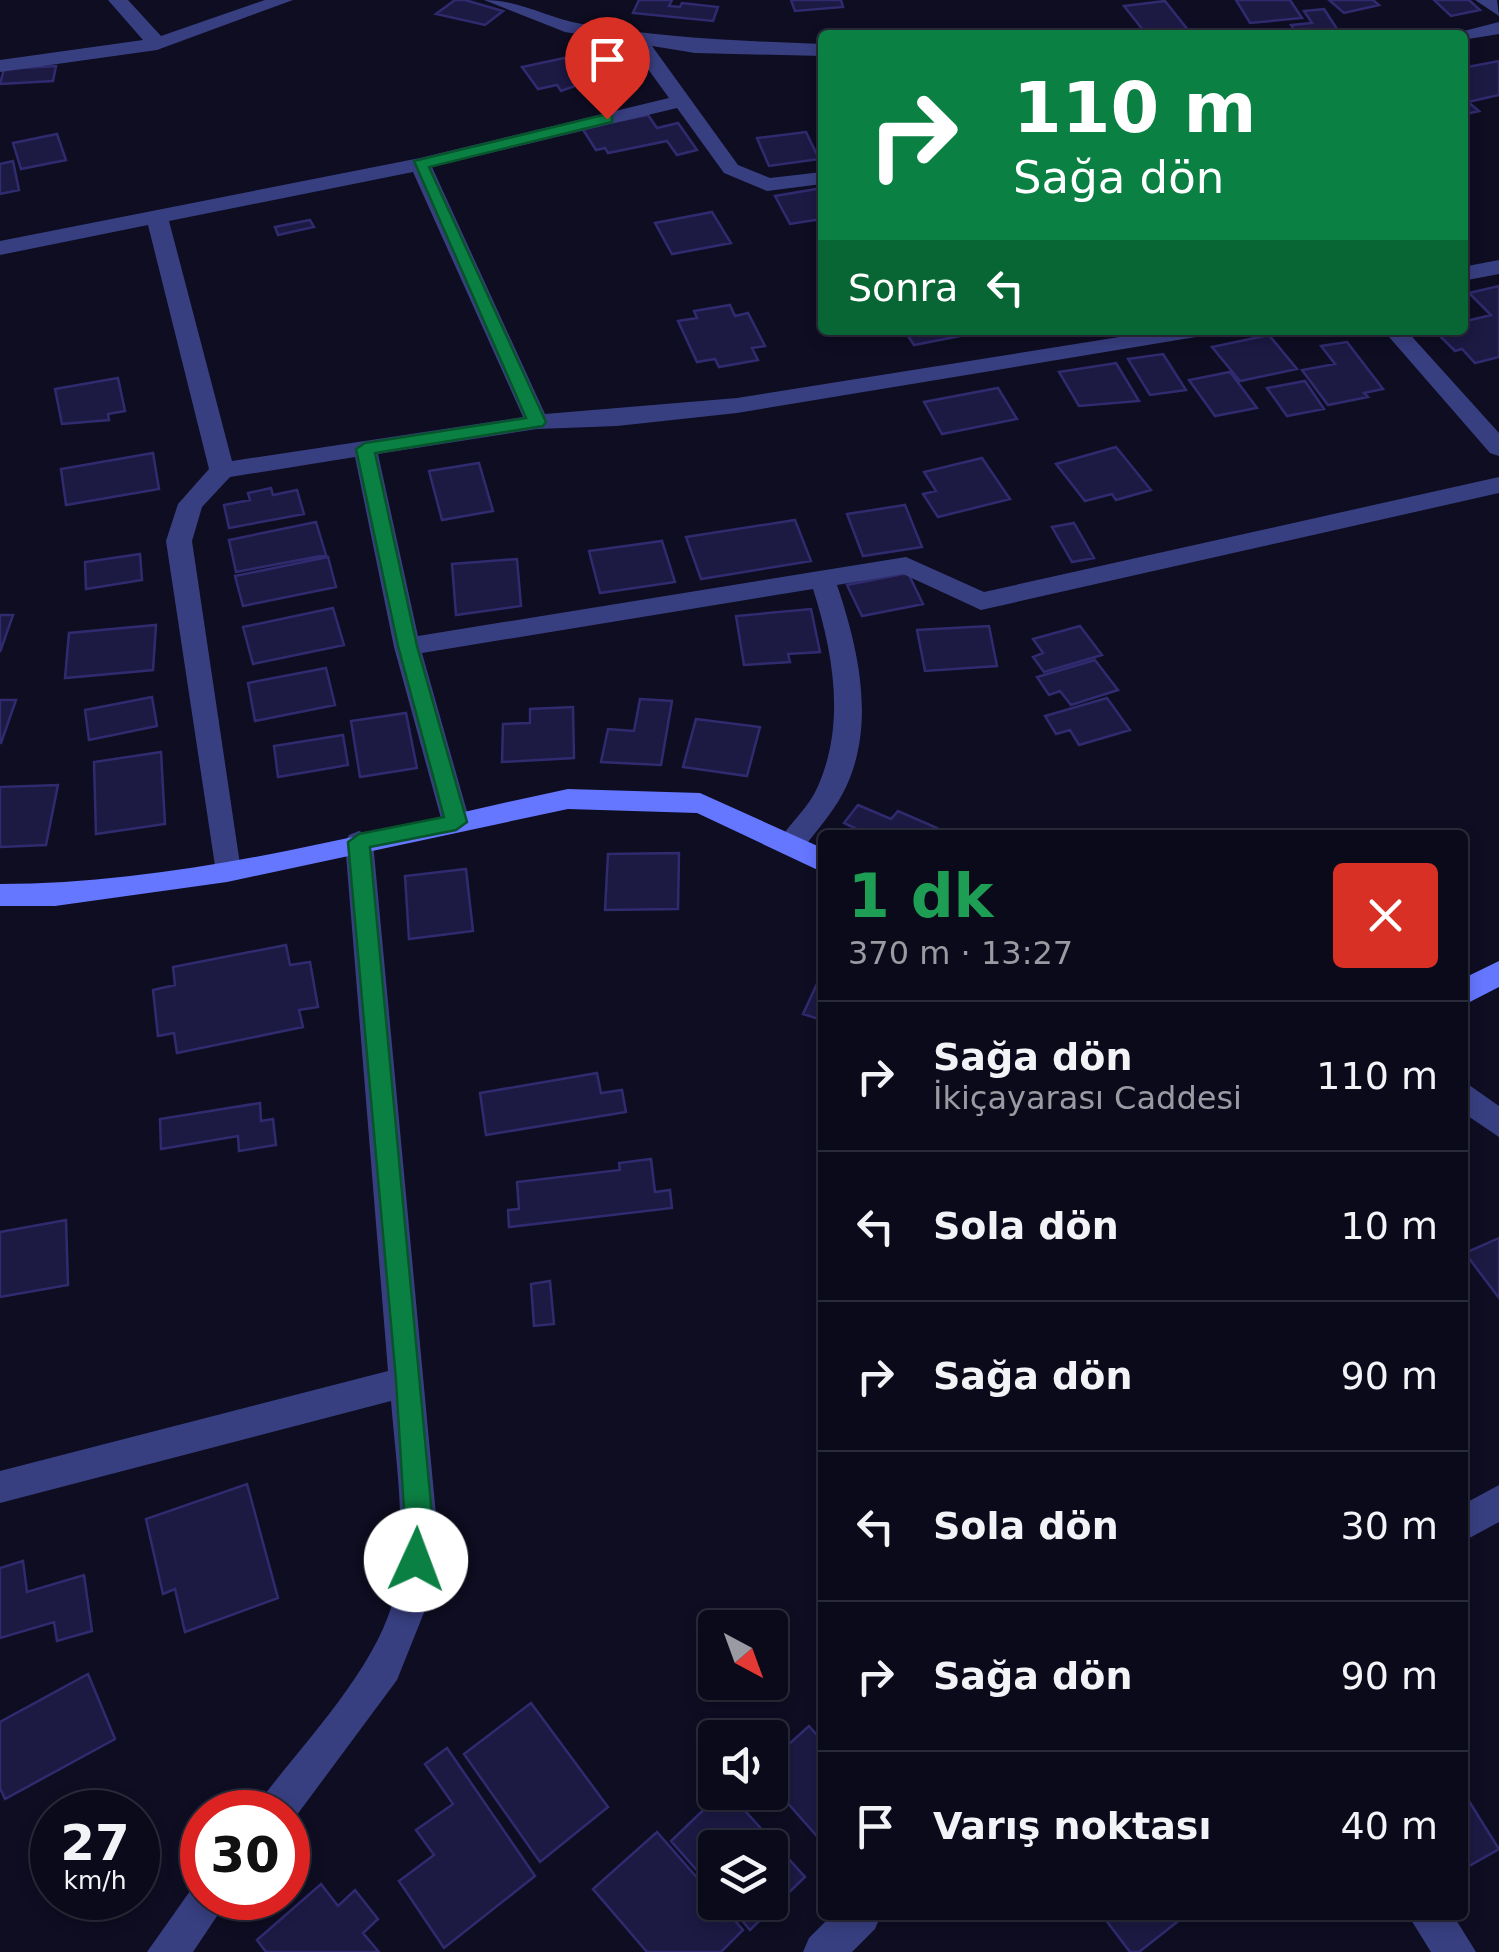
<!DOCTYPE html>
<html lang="tr">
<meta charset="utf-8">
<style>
body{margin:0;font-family:"DejaVu Sans",sans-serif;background:#131323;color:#f1f3f6;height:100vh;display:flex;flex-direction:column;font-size:38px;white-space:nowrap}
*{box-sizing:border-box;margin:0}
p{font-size:32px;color:#999aa2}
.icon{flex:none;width:55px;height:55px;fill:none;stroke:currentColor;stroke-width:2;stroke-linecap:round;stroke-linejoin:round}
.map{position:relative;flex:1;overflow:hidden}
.side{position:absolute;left:818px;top:830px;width:650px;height:1090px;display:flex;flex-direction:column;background:#0a0a1a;border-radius:10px;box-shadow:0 5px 15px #0003,0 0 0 2px #2a2b39}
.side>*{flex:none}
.hud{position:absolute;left:818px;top:30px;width:650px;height:305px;border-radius:10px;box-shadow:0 5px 15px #0003,0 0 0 2px #2a2b39;background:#0b8043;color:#fff;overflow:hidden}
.needle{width:65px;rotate:139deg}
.controls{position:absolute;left:698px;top:1610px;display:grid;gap:20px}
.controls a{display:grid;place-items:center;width:90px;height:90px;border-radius:10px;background:#0a0a1a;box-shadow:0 5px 15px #0003,0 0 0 2px #2a2b39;font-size:50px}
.speed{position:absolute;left:30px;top:1790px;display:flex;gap:20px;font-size:50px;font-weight:700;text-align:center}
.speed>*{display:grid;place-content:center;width:130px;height:130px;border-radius:50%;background:#0a0a1a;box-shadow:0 5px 15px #0003,0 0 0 2px #2a2b39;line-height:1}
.speed small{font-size:25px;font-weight:400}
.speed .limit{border:15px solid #d22;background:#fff;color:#111}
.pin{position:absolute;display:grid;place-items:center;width:85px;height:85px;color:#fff;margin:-102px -42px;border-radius:50% 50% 50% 0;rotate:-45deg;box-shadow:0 0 10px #0007}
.pin .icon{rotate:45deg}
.me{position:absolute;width:110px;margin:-55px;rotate:2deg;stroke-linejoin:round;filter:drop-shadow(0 0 8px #0008)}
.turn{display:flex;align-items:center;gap:35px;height:210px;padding:0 30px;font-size:45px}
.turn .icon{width:130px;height:130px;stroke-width:2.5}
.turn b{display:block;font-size:70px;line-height:85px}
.then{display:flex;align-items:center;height:95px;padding:0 30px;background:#0003;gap:20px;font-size:38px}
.round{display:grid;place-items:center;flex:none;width:105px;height:105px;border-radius:10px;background:#131323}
.head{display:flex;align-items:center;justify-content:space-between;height:170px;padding:0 30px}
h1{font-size:60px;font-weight:700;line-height:75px;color:#1e9e55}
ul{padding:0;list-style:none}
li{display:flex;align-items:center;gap:30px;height:150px;padding:0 30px;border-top:2px solid #2a2b39}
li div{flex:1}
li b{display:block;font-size:38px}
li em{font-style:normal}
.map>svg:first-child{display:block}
.building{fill:#1c1943;stroke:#302b6f;stroke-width:2.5}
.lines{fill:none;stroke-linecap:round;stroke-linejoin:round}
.street{fill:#383f81;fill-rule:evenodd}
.secondary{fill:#6576ff;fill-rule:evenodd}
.route{fill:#0b8043;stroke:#07532c;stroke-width:2.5}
</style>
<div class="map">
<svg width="1499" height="1952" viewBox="0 0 1499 1952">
<rect width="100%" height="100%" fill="#0e0d22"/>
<path class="building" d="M455,0H465L503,11L485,25L436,14Z
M639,0H672L669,6L680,7L682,3L718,7L713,21L633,13Z
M791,0H841L843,7L795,11Z
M1236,0H1290L1302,18L1250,23Z
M1329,0H1373L1379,5L1344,13Z
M1434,0H1469L1480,10L1451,16Z
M1165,1L1192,35H1147L1124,6Z
M1324,9L1341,35H1298L1291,25L1312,23L1304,11Z
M583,54L600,77L561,91L557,85L538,89L522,67Z
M1499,61V95L1468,102L1479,111L1462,115V68Z
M56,66L53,81L0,84L4,69Z
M648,115L657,128L678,123L697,150L677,155L667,141L608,153L605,148L596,150L582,128Z
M806,132L819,159L769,166L757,138Z
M57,134L66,160L21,169L13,143Z
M13,161L19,190L0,194V164Z
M822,188V219L790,224L775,196Z
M712,212L731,243L672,254L655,223Z
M310,220L314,227L278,235L275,227Z
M1499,286V357L1475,363L1462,349L1455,351L1434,330H1462V322L1491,315L1469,293Z
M730,305L735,316L748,313L765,346L752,348L758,360L719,367L715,359L697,362L678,321L697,318L694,311Z
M904,330H962L966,335L914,345Z
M1269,335L1297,369L1240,381L1212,347Z
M1347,342L1383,389L1364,393L1368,397L1328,405L1302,370L1335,364L1321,346Z
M1163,354L1186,390L1150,395L1128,359Z
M1116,363L1139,401L1079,406L1059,372Z
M1230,372L1257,408L1215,416L1189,380Z
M118,378L125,411L108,414L109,420L62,424L55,389Z
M1305,381L1324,409L1287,416L1267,388Z
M998,388L1017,419L942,434L924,402Z
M1116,447L1151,490L1116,500L1112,494L1085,501L1056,464Z
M153,453L159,489L66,505L61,469Z
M982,458L1010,499L938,517L923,494L936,491L924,472Z
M479,463L493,511L442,520L429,471Z
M271,488L273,495L297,490L304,514L229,528L224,505L250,500L248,493Z
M905,505L922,547L863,556L847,514Z
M795,520L811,561L701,579L686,537Z
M316,522L326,555L236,572L229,540Z
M1074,523L1094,558L1072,562L1052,527Z
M662,541L675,582L600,593L589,551Z
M140,554L142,580L86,589L85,562Z
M328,557L336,587L243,606L235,576Z
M517,559L521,606L456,615L452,564Z
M908,573L923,604L862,616L847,585Z
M333,608L344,645L253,664L243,627Z
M811,609L820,652L788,654L790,662L744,665L736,616Z
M0,615H13L0,652Z
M156,625L153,670L65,678L69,633Z
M989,626L997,666L925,671L917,630Z
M1080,626L1102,655L1044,672L1033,657L1043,653L1033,639Z
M1095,660L1118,690L1071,705L1060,691L1049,695L1037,677Z
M326,668L335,705L255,721L248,683Z
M152,697L157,726L89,740L85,710Z
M1107,698L1130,730L1079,745L1070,730L1056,734L1045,716Z
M640,699L672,701L661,765L601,762L608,729L634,731Z
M0,700H16L1,743H0Z
M573,707L574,758L502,762L503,724L530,723V709Z
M406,713L417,768L360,777L351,721Z
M696,719L760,727L747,776L683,767Z
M343,735L348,765L278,777L274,746Z
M161,752L165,824L96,834L94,762Z
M58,785L46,845L0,847V787Z
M858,805L891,819L898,811L937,828L932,835H869L844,823Z
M679,853L678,909L605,910L608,854Z
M466,869L473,931L409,939L405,876Z
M286,945L290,965L310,962L318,1007L299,1010L303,1027L177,1053L174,1033L158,1036L153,990L175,985L173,967Z
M822,973V1020L803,1014Z
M597,1073L601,1093L622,1090L626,1112L486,1135L480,1093Z
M260,1103L261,1121L273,1119L276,1145L239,1151L238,1136L161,1149L160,1119Z
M651,1159L655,1192L670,1190L672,1208L509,1227L508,1210L519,1209L517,1182L620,1170L619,1163Z
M66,1220L68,1285L0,1297V1232Z
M1499,1238V1298L1465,1253Z
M550,1281L554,1324L534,1326L531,1284Z
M247,1484L278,1598L185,1632L175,1589L163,1594L146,1519Z
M23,1561L27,1592L84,1575L92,1631L57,1641L54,1622L0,1638V1568Z
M88,1674L115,1739L5,1799L0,1788V1722Z
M531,1703L608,1807L540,1862L464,1754Z
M809,1726L822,1741V1842L770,1783V1761Z
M447,1748L535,1876L444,1948L399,1881L434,1855L416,1830L453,1804L425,1764Z
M1462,1790L1499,1849L1462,1870Z
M722,1792H728L805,1877L750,1930L726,1902H770V1848H715V1891L671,1841Z
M657,1832L743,1930L721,1952H647L593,1889Z
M321,1884L338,1906L355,1890L378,1919L363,1933L379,1952H266L257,1940Z
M1102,1915H1186L1139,1952H1130Z"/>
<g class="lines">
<path class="street" d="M108,0H128L161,36L265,0H293L157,50L0,72V60L143,40Z
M484,0C520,0 547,18 582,24C663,38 741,41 822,44V56L695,53L652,46L738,165L770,178L822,172V184L767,191L724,173L677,108L432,167L545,414L737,398L1163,330H1207L1196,337L737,413L617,426L537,429L378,454L418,636L906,557L984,592L1499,477V493L981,610L903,574L837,585C859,650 877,728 843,793C832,814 816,831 802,850H782L778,843C789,823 809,808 818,786C846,723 833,652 813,589L422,653L470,822L456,832L442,822L394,647L355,457L230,477L202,507L192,541L241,871L237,879H217L166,541L178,504L209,469L148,225L0,255V241L420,158L669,98L629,43L565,32ZM413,172L523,417L232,461L169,221Z
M1475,0H1497L1499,16Z
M1499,22V34L1462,40V35H1448Z
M1499,260V274L1462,281V267Z
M1383,330H1406L1499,433V456L1490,453Z
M359,831L369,835L373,842L437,1526L431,1595L397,1680L288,1827V1812H257L262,1798C306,1740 380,1664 395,1593C407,1530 396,1464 391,1401L0,1503V1471L388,1371L345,842L349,835Z
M1462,1080L1499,1106V1137L1462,1112Z
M1499,1485V1522L1462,1542V1505Z
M202,1881V1898H229L193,1952H147L195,1884Z
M832,1915H881L875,1929L852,1952H803L809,1938Z
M1408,1915H1453L1476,1952H1431Z"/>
<path class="secondary" d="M568,789L700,793L822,848V872L697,813L568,809L227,882L55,906H0V884C190,884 382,828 568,789Z
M1499,961V987L1462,1006V979Z"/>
</g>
<path class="route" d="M607,114L612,116V122L429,167L546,422L543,426L375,453L417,646L467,822L456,830L370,847L433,1526L426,1570L416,1574L406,1570L402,1560L405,1526L396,1380L348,842L359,834L444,817L398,646L356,449L365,443L526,418L414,161Z"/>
</svg>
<div class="controls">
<a><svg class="needle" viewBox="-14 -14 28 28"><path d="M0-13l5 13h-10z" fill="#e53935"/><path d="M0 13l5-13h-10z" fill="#999aa2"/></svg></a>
<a><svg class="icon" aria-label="sound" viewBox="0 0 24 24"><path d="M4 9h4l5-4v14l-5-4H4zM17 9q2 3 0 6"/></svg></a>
<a><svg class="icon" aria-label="layers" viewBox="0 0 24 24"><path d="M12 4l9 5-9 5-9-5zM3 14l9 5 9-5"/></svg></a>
</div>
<div class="speed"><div>27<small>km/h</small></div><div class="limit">30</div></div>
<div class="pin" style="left:607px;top:119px;background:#d93025"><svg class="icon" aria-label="arrive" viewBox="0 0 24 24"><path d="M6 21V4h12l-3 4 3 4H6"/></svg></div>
<svg class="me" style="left:416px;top:1560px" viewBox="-20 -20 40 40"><circle r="19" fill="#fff"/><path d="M0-13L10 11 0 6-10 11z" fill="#0b8043"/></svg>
<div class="hud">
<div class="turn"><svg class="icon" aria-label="right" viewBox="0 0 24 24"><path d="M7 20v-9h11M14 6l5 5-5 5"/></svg><div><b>110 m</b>Sağa dön</div></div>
<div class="then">Sonra<svg class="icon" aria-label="left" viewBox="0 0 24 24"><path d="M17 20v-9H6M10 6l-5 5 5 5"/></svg></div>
</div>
<section class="side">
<div class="head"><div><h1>1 dk</h1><p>370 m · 13:27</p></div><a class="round" style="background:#d93025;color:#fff"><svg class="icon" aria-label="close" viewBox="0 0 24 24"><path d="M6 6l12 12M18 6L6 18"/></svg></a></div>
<ul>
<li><svg class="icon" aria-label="right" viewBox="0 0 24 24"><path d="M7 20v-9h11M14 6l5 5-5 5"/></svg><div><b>Sağa dön</b><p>İkiçayarası Caddesi</p></div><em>110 m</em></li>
<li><svg class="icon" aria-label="left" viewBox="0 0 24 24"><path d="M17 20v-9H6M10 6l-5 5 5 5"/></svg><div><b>Sola dön</b></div><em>10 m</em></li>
<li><svg class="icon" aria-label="right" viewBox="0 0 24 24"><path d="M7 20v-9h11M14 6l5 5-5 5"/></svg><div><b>Sağa dön</b></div><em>90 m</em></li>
<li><svg class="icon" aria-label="left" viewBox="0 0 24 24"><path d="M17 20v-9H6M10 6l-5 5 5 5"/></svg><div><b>Sola dön</b></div><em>30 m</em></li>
<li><svg class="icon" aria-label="right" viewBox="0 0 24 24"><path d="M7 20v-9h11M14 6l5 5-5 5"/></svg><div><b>Sağa dön</b></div><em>90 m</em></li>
<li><svg class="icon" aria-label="arrive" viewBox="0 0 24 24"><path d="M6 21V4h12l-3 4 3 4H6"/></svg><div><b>Varış noktası</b></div><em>40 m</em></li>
</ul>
</section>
</div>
